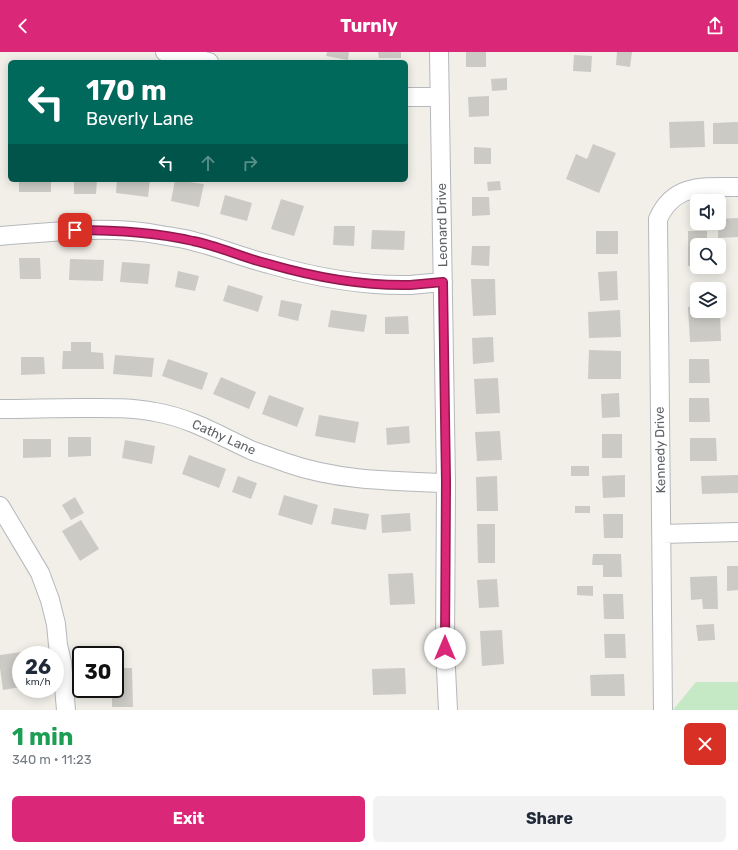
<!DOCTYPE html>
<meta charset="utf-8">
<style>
body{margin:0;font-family:Rubik,sans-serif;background:#f2f2f3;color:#1f2937;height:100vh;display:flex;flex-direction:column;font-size:15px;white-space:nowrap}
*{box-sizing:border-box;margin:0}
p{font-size:13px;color:#747a83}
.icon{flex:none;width:22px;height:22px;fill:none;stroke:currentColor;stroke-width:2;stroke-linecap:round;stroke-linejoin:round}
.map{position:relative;height:658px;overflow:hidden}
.side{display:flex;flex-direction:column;background:#fff;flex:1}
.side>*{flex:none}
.guide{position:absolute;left:8px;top:8px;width:400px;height:122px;border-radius:6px;box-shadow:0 2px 10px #0003;background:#00695c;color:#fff;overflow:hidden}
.tools{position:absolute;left:690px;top:142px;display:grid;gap:8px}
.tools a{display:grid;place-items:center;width:36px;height:36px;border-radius:6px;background:#fff;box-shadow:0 2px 10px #0003;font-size:20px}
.speed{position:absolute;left:12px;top:594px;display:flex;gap:8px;font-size:20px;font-weight:700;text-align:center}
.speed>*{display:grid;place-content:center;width:52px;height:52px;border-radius:50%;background:#fff;box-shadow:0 2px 10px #0003;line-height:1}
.speed small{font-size:10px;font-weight:400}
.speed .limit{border:2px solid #111;border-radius:6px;background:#fff;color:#111}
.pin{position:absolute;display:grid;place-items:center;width:34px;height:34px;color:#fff;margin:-17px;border-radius:8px;box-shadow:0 2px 6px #0006}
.me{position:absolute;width:44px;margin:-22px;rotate:0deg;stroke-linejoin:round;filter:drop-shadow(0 0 3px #0008)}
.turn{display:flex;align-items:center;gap:14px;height:84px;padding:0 12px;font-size:18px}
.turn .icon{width:52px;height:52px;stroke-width:2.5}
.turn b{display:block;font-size:28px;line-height:34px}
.lanes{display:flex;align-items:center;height:38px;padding:0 12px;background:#0003;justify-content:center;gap:20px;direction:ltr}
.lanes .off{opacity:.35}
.round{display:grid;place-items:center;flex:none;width:42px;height:42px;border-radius:6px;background:#f2f2f3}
.headline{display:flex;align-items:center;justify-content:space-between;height:68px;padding:0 12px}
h1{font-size:24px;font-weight:700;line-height:30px;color:#1e9e55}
.action{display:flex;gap:8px;margin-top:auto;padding:8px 12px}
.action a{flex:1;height:46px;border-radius:6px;background:#db2777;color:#fff;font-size:16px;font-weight:700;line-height:46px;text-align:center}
.action a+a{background:#f2f2f3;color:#1f2937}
header{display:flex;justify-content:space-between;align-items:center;height:52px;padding:0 12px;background:#db2777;color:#fff;font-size:18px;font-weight:700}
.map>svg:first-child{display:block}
.green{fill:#c5e8c5}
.building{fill:#cccac5}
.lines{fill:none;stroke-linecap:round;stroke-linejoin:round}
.minor-casing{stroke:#b5b8bc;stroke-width:20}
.minor{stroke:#fff;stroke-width:18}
.route-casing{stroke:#8e194d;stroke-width:10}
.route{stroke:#db2777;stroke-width:7}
.labels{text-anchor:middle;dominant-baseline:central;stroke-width:3.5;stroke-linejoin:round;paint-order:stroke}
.street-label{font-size:13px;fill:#5f6368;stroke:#fff}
</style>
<header><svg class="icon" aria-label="back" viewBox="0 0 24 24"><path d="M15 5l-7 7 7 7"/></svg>Turnly<svg class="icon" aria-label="share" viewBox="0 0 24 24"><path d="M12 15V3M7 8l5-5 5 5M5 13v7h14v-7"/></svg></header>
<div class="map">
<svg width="738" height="658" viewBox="0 0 738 658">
<rect width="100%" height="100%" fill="#f1efe8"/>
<path class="green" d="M696,630H738V658H673Z"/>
<path class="building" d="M327,0H349L348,8L326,4Z
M378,0H401V6H379Z
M466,0H486V15H466Z
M617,0H632L630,15L616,13Z
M574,3L592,4L591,20L573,19Z
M507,26V38L492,39L491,27Z
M489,44V64L469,65L468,45Z
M704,69L705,95L670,96L669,70Z
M738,70V92H713V71Z
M593,92L616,101L599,141L566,127L576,102L587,107Z
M474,95L491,96V112H474Z
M19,128H51V140H19Z
M74,128H97L96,142H74Z
M117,128H150L148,145L116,141Z
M175,128L204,132L199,155L171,149Z
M500,129L501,138L488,139L487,130Z
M225,143L252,151L247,169L220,162Z
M472,145H489L490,163L472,164Z
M281,147L304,154L294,184L271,177Z
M738,166V185L718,186L719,167Z
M334,174H355L354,194L333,193Z
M372,178L405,179L404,198L371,197Z
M596,179H618V202H596Z
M688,179H707V193H697V214H688Z
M472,194H490L489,214L471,213Z
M19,206H40L41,227H20Z
M70,207L104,208L103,229L69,228Z
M122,210L150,212L148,232L120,230Z
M178,219L199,224L195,239L175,235Z
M617,219L618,248L600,249L598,220Z
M471,227H495L496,263L473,264Z
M228,233L263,244L258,260L223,249Z
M281,248L302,252L298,269L278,264Z
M697,254V259H720L721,289L690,290L688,255Z
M331,258L367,263L364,280L328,275Z
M620,258L621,285L589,286L588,260Z
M408,264L409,282H385V265Z
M493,285L494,310L473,312L472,286Z
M71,290H91V300L103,301L104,317H62L63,299H71Z
M589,298L621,299V327H588Z
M115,303L154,306L152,325L113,322Z
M21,305H44L45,322L21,323Z
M168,307L208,321L202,338L162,324Z
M689,307H709L710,331H689Z
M221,325L256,340L249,357L213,342Z
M498,326L500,361L476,362L474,327Z
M619,341L620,365L602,366L601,342Z
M269,343L304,356L297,375L262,362Z
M689,346H709L710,370H689Z
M319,363L359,370L355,391L315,384Z
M409,374L410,391L387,393L386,376Z
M500,379L502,408L477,409L475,380Z
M602,382H622V406H602Z
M68,385H91V404L68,405Z
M690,386H716L717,409H690Z
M23,387H51V405L23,406Z
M125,388L155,394L152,412L122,406Z
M189,403L226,417L219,436L182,422Z
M571,414H589V424H571Z
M625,423V445L603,446L602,424Z
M738,423V441L702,442L701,424Z
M238,424L257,431L251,447L232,440Z
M497,424L498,459H477L476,425Z
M284,443L318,453L312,473L278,463Z
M75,445L84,461L71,468L62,453Z
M575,454H590V461H575Z
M334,456L369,462L366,478L331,472Z
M410,461L411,479L382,481L381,463Z
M603,462H623V486H604Z
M81,468L99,497L80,509L62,479Z
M477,472H495V511H478Z
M593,502H621L622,525H603V513H592Z
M727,514H738V538L727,539Z
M413,521L415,552L390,553L388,522Z
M717,524L718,557H703L702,547L691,548L690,525Z
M497,527L499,555L479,556L477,528Z
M577,534H593V544L577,543Z
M603,542H623L624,567H604Z
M714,572L715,588L698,589L696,573Z
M502,578L504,612L482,614L480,579Z
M604,582H625L626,606H605Z
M21,600V635L3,638L0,616V603Z
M115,616H132L133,655H112V637H115Z
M405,616L406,642L373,643L372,617Z
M624,622L625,644H591L590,623Z"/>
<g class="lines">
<g class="minor-casing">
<path id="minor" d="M165,0L209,10
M439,0L446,431L445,596L448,658
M406,45H440
M0,184C53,180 108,173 161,183C172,185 185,186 196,190C221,196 244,206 269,212C314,225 363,234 410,233C421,232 432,231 443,230
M0,357C26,357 53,356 79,356C104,356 129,355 155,360C191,366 220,384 253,399C264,403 276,407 287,411C338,429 393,429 446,431
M0,454L40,521L50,548L56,572L58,593L62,610L66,658
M661,482L738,480
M663,658L658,167C674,131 704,135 738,135"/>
</g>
<use href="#minor" class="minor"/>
</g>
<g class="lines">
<g class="route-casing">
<path id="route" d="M75,178C115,178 154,180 193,189C219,194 243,206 269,212C314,225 363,234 410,233C421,232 432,231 443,230L446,430L445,596"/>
</g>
<use href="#route" class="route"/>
</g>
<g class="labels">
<g class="street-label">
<text transform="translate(442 173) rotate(-91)">Leonard Drive</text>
<text transform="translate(224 385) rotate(24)">Cathy Lane</text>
<text transform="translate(660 398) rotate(-91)">Kennedy Drive</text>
</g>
</g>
</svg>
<div class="tools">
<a><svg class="icon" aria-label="sound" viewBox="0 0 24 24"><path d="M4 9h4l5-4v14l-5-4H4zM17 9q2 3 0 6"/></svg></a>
<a><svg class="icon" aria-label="search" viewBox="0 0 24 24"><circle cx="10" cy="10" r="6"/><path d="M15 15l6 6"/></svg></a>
<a><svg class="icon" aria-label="layers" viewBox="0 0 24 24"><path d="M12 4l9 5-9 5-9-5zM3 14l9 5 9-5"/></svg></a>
</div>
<div class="speed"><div>26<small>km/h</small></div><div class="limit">30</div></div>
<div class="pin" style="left:75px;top:178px;background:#d93025"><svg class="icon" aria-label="arrive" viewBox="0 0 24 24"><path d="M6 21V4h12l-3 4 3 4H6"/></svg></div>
<svg class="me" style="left:445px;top:596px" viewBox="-20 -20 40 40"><circle r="19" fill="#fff"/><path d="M0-13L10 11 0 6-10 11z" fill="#db2777"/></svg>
<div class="guide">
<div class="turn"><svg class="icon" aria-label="left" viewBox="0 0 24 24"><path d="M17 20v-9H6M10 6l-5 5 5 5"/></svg><div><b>170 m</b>Beverly Lane</div></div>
<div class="lanes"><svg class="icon" aria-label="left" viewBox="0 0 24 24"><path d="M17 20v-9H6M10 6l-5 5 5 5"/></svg><svg class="icon off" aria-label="ahead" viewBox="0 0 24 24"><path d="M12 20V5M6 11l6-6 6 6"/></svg><svg class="icon off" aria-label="right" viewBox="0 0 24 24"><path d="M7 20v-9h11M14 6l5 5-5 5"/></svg></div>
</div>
</div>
<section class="side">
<div class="headline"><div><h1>1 min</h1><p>340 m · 11:23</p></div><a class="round" style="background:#d93025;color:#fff"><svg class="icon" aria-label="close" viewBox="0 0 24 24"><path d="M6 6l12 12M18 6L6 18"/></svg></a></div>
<div class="action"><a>Exit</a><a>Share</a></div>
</section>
